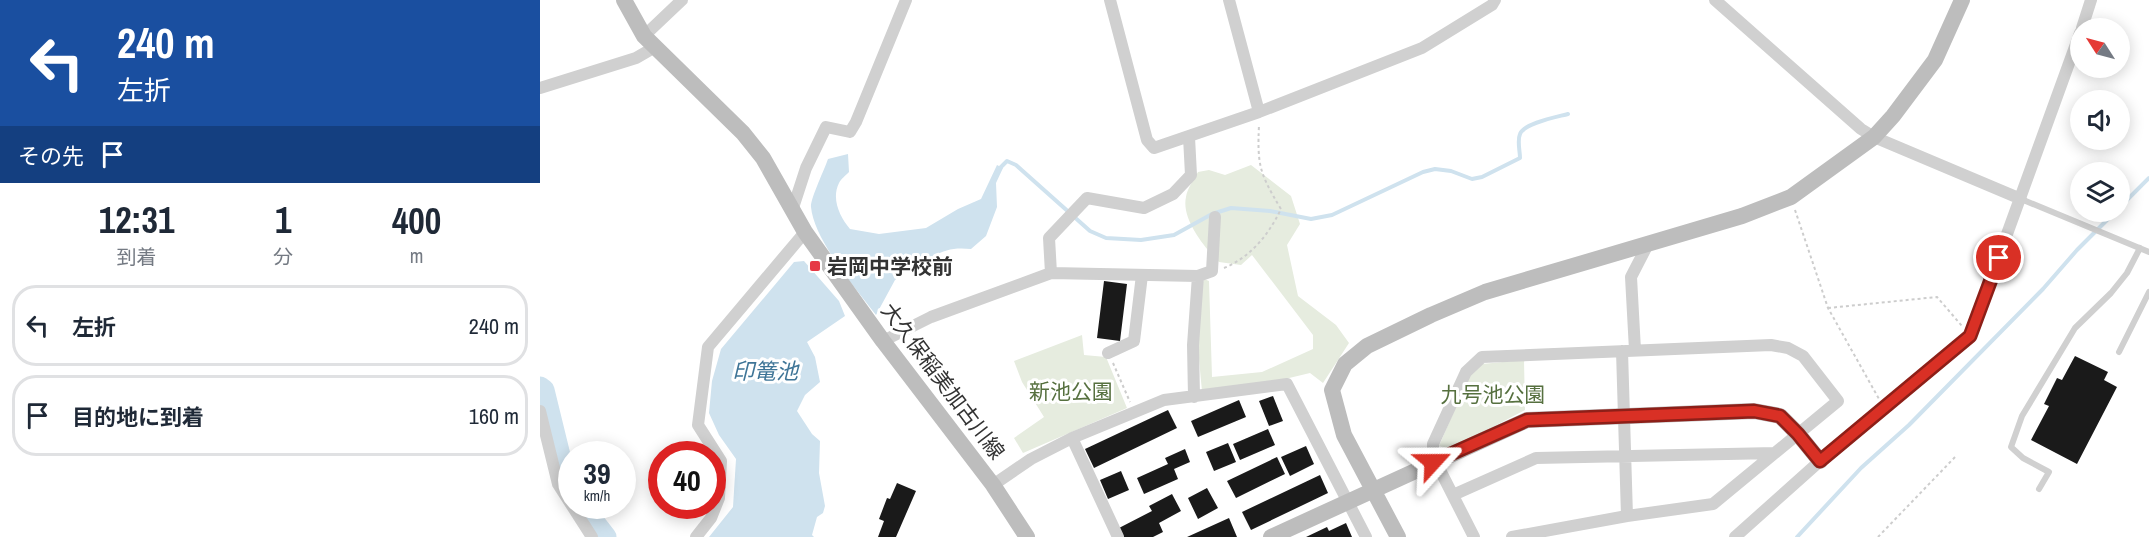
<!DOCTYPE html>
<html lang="ja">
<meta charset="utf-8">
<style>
body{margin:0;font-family:"Archivo Narrow","Noto Sans JP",sans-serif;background:#f2f2f3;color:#1f2937;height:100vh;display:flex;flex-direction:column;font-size:22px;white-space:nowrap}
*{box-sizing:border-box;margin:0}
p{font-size:20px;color:#747a83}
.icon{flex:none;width:33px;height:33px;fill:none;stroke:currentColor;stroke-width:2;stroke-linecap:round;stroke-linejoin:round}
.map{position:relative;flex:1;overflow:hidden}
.panel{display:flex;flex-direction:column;background:#fff;width:540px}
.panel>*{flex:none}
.banner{background:#1a4fa0;color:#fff;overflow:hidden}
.needle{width:39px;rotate:306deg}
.tools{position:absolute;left:1530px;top:18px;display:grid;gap:12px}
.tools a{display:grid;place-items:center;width:60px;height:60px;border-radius:50%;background:#fff;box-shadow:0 3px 15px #0003;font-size:30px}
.speed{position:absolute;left:18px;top:441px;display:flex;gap:12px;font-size:30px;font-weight:700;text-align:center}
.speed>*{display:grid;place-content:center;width:78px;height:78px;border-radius:50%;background:#fff;box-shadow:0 3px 15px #0003;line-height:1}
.speed small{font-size:15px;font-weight:400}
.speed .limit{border:9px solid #d22;background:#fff;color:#111}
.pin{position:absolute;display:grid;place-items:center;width:51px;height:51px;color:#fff;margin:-26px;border:3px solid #fff;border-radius:50%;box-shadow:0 2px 6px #0007}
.me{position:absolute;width:66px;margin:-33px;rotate:66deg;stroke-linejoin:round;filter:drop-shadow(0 0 4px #0008)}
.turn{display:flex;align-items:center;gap:21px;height:126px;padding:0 18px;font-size:27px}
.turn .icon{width:78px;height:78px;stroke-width:2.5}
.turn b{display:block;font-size:42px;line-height:51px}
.then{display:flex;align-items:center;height:57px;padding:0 18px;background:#0003;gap:12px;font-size:22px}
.eta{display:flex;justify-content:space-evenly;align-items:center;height:102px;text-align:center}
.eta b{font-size:36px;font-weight:700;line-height:42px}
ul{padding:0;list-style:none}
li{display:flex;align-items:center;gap:18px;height:81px;margin:0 12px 9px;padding:0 6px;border:3px solid #e0e1e3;border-radius:24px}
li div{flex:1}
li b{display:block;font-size:22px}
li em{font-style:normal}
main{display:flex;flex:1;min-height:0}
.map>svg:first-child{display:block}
.green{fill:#e6ecdf}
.water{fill:#cfe2ee}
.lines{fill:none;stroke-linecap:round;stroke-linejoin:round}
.stream{stroke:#cfe2ee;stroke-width:4}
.river{stroke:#cfe2ee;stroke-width:21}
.building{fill:#1a1a1a}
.path{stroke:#cdcdcd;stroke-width:2;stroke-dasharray:3 3;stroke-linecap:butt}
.lane{stroke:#d0d0d0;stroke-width:6}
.street{stroke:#d0d0d0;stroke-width:12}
.secondary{stroke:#bdbdbd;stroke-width:16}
.route-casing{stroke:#8d1f18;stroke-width:15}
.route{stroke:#d93025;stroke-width:10}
.poi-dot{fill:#e63946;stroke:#fff;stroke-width:2}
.labels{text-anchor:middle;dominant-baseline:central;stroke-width:6;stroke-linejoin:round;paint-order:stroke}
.poi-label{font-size:21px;font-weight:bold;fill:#333;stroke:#fff;text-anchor:start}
.street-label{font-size:21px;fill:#333;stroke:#fff}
.park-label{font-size:21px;fill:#56703f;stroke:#fff}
.water-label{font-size:22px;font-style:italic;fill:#3f7597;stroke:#fff}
</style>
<main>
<section class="panel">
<div class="banner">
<div class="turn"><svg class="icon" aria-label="left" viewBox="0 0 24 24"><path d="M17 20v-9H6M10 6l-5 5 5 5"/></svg><div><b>240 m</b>左折</div></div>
<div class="then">その先<svg class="icon" aria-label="arrive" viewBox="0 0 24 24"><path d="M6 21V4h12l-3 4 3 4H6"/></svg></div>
</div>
<div class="eta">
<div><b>12:31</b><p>到着</p></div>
<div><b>1</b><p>分</p></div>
<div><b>400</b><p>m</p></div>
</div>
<ul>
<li><svg class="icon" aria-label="left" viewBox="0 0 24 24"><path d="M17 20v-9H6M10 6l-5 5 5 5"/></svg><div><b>左折</b></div><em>240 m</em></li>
<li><svg class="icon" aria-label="arrive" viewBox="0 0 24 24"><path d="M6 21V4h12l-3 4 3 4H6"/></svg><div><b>目的地に到着</b></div><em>160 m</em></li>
</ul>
</section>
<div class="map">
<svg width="1609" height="537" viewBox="0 0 1609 537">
<rect width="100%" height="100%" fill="#fff"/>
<path class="green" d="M711,165L751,196L760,224L747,245L758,296L796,325L809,343L783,383L770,373L745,379L662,391C659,358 653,311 664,279L669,281L672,377L722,372L773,349V335L712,255L701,265L679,262C665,248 641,219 646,197C647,189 654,179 658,172L669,170L685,175Z
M542,335L544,355L566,357L587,408L483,453L474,438L504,417L482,382L474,361Z
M984,360L985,410L911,449L899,446L930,374L942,364Z"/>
<path class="water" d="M308,154L309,172C306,175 301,179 299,183C291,199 300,217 310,229L339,234L386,228L418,209L441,199L457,165L463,168L456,183L457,207L446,236L431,249C406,246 391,254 377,274L367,271L355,280L336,315C316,289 274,240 271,207C270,200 285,168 288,159Z
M264,261L299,301L305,316L267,342L275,357L280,382L265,395L257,411L272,434L280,441L279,473L285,506L283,513L277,517L272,535L274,537H169L193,507L196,459L179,435L169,413L172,381L181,349L254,262Z"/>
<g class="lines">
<path class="stream" d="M458,170L467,161L476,165L550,231L566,238L601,240L634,235L672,214L691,208L730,211L771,219L792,215L883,172L895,169L911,171L932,179L942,177L980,158C980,151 977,141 980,134C984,123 1017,117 1028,114
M1580,207L1609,178
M1257,537L1321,468L1369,425L1503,289L1537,250L1575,212"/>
<path class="river" d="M0,387L4,390L27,484L32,491
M42,506L66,537"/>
</g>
<path class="building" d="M564,281L587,284L580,341L557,338Z
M1535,356L1568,372L1564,380L1577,387L1537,464L1491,440L1509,406L1504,404L1517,378L1522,380Z
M733,396L743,421L729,426L719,401Z
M699,400L706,417L658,437L651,421Z
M628,410L637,428L554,468L545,449Z
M728,429L735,445L700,460L693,444Z
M688,443L696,462L674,471L666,452Z
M766,446L774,464L750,476L741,457Z
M645,449L650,462L634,469L638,479L604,494L597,478L628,464L625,458Z
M737,457L745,474L696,498L687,481Z
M581,471L589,490L568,499L560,480Z
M780,475L788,493L711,530L702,512Z
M357,483L376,491L356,537H338L344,521L339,519L347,498L350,499Z
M667,488L678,508L658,519L648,498Z
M632,494L641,511L619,523L623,532L613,537H584L579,528L612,511L609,506Z
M689,518L697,537H647Z
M806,523L812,537H766L787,527L789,531Z"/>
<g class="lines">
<path class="path" d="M1255,210L1288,308L1339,399
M684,268C711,257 729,234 741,209C720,174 717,166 719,125
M1288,308L1397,297L1422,326
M573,363L590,402
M1338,537L1417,455"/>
<path class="lane" d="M1481,199L1609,252
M1579,352L1609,292
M1499,489L1509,472L1483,458L1471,447L1482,416L1535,328L1571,293L1587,273L1600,248"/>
<path class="street" d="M570,0L607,140L614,148L719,112L882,48L952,5L955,0
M689,0L719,112
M1175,0L1321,129L1334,137L1481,199
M1542,28L1551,0
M104,36L142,0
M0,88L96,58L115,47
M252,211L266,168L286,127L310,132L316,122L366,0
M511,273L509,238L547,198L604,208L633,194L651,175L649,137
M658,276L672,271L675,217
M343,341L391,317L511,273L658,276L653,345L654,397
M1095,350L1091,277L1108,244
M1082,351L1087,516
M568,353L594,341L602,275
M0,411L18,484L52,537
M532,438L578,537
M453,485L491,459L532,438L624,400L747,384L826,537
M913,495L996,458L1235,453
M156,537L171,518L179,498L181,461L158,425L168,347L265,232
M934,537L901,472L893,462V444L926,372L942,357L1231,345L1248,348L1263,356L1298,401L1173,504L1087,516L972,537
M1195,537L1280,461L1430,336L1540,33"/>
<path class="secondary" d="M84,0L104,36L203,133L223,158L265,232L343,341L453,485L487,537
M731,537L987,420L1214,411L1240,416L1258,434L1280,461
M858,537L804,435L792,390L805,364L827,346L891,315L945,292L1202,216L1251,197L1334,137L1353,116L1395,60L1422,0"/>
</g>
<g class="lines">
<g class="route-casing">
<path id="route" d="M893,462L987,420L1214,411L1240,416L1258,434L1280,461L1430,336L1459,258"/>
</g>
<use href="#route" class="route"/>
</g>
<rect class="poi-dot" x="269" y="260" width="12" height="12" rx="3"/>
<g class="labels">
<g class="poi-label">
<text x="287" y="266">岩岡中学校前</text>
</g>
<g class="street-label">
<text transform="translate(403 381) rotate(53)">大久保稲美加古川線</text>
</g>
<g class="park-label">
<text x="531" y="391">新池公園</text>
<text x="953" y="394">九号池公園</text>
</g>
<g class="water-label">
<text x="225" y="371">印篭池</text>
</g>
</g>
</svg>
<div class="tools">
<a><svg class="needle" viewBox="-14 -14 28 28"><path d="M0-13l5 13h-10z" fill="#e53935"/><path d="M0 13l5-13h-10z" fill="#747a83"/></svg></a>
<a><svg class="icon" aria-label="sound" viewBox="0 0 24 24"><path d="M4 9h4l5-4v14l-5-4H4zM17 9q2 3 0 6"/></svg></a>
<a><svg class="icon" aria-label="layers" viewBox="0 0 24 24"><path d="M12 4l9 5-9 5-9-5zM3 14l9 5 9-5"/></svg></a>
</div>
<div class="speed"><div>39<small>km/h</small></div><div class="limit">40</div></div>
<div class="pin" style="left:1459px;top:258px;background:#d93025"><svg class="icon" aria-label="arrive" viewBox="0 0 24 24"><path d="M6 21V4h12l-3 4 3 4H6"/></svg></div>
<svg class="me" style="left:893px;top:462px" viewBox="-20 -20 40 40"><path d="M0-17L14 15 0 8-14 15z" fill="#d93025" stroke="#fff" stroke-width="4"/></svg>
</div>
</main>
